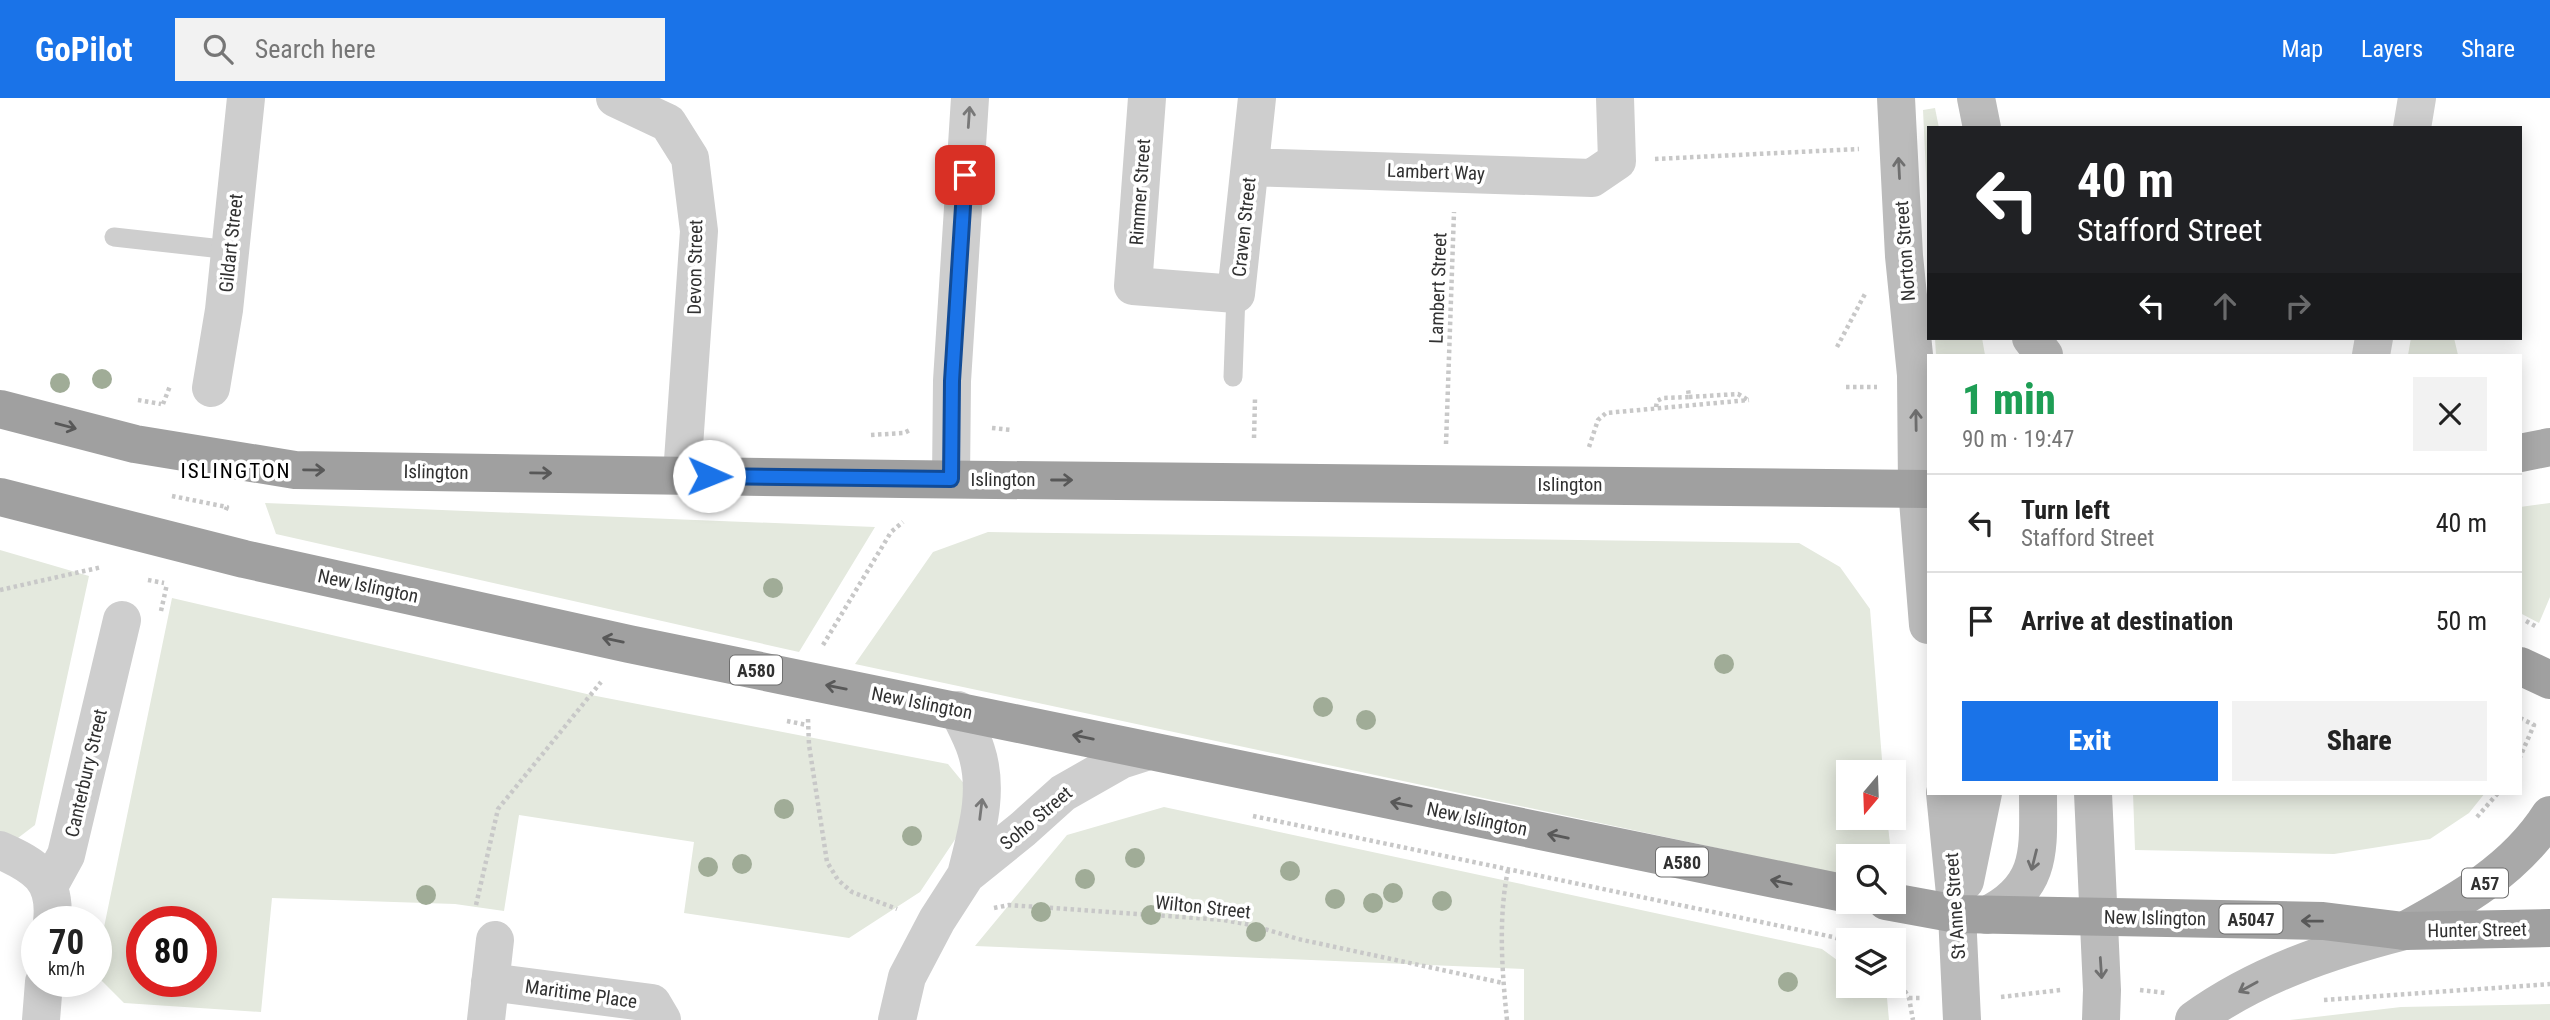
<!DOCTYPE html>
<meta charset="utf-8">
<style>
body{margin:0;font-family:"Roboto Condensed",sans-serif;background:#f2f2f2;color:#222;height:100vh;display:flex;flex-direction:column;font-size:26px;white-space:nowrap}
*{box-sizing:border-box;margin:0}
p{font-size:23px;color:#767676}
.icon{flex:none;width:38px;height:38px;fill:none;stroke:currentColor;stroke-width:2;stroke-linecap:round;stroke-linejoin:round}
.map{position:relative;flex:1;overflow:hidden}
.sheet{position:absolute;left:1927px;top:256px;width:595px;height:441px;display:flex;flex-direction:column;background:#fff;border-radius:0px;box-shadow:0 4px 18px #0003}
.sheet>*{flex:none}
.guide{position:absolute;left:1927px;top:28px;width:595px;height:214px;border-radius:0px;box-shadow:0 4px 18px #0003;background:#202124;color:#fff;overflow:hidden}
.needle{width:46px;rotate:199deg}
.buttons{position:absolute;left:1836px;top:662px;display:grid;gap:14px}
.buttons a{display:grid;place-items:center;width:70px;height:70px;border-radius:0px;background:#fff;box-shadow:0 4px 18px #0003;font-size:35px}
.speed{position:absolute;left:21px;top:808px;display:flex;gap:14px;font-size:35px;font-weight:700;text-align:center}
.speed>*{display:grid;place-content:center;width:91px;height:91px;border-radius:50%;background:#fff;box-shadow:0 4px 18px #0003;line-height:1}
.speed small{font-size:18px;font-weight:400}
.speed .limit{border:10px solid #d22;background:#fff;color:#111}
.pin{position:absolute;display:grid;place-items:center;width:60px;height:60px;color:#fff;margin:-30px;border-radius:14px;box-shadow:0 4px 10px #0006}
.me{position:absolute;width:77px;margin:-38px;rotate:91deg;stroke-linejoin:round;filter:drop-shadow(0 0 5px #0008)}
.turn{display:flex;align-items:center;gap:24px;height:147px;padding:0 35px;font-size:32px}
.turn .icon{width:91px;height:91px;stroke-width:2.5}
.turn b{display:block;font-size:49px;line-height:60px}
.lanes{display:flex;align-items:center;height:66px;padding:0 35px;background:#0003;justify-content:center;gap:35px;direction:ltr}
.lanes .off{opacity:.35}
.round{display:grid;place-items:center;flex:none;width:74px;height:74px;border-radius:0px;background:#f2f2f2}
.headline{display:flex;align-items:center;justify-content:space-between;height:119px;padding:0 35px}
h1{font-size:42px;font-weight:800;line-height:52px;color:#1e9e55}
.button{display:flex;gap:14px;margin-top:auto;padding:14px 35px}
.button a{flex:1;height:80px;border-radius:0px;background:#1a73e8;color:#fff;font-size:28px;font-weight:800;line-height:80px;text-align:center}
.button a+a{background:#f2f2f2;color:#222}
ul{padding:0;list-style:none}
li{display:flex;align-items:center;gap:21px;height:98px;padding:0 35px;border-top:2px solid #e0e0e0}
li div{flex:1}
li b{display:block;font-size:26px}
li em{font-style:normal}
header{display:flex;align-items:center;gap:42px;box-sizing:border-box;height:98px;padding:0 35px;background:#1a73e8;color:#fff}
header strong{font-size:33px}
nav{display:flex;gap:38px;margin-inline-start:auto;font-size:24px}
.search{width:490px;height:63px;background:#f2f2f2;display:flex;align-items:center;gap:18px;box-sizing:border-box;padding:0 24px;border-radius:0px;color:#767676;font-size:26px}
.map>svg:first-child{display:block}
.green{fill:#e4e9de;fill-rule:evenodd}
.lines{fill:none;stroke-linecap:round;stroke-linejoin:round}
.path{stroke:#c8c8c8;stroke-width:4.5;stroke-dasharray:3.5 3.5;stroke-linecap:butt}
.service{stroke:#cecece;stroke-width:19}
.minor{stroke:#cecece;stroke-width:38}
.secondary{stroke:#bbb;stroke-width:38}
.primary{stroke:#a9a9a9;stroke-width:38}
.trunk{stroke:#a0a0a0;stroke-width:38}
.tree{fill:#a0ac97}
.oneway{stroke:#787878}
.oneway2{stroke:#6f6f6f}
.oneway3{stroke:#585858}
.route-casing{stroke:#114b97;stroke-width:18}
.route{stroke:#1a73e8;stroke-width:12}
.labels{text-anchor:middle;dominant-baseline:central;stroke-width:7;stroke-linejoin:round;paint-order:stroke}
.shield{fill:#fff;stroke:#6f6f6f;stroke-width:2}
.shield-label{font-size:18px;font-weight:bold;fill:#313131}
.street-label{font-size:19px;fill:#313131;stroke:#fff}
.neighbourhood-label{font-size:21px;letter-spacing:2px;fill:#000;stroke:#fff}
</style>
<header>
<strong>GoPilot</strong>
<div class="search"><svg class="icon" aria-label="search" viewBox="0 0 24 24"><circle cx="10" cy="10" r="6"/><path d="M15 15l6 6"/></svg>Search here</div>
<nav><a>Map</a><a>Layers</a><a>Share</a></nav>
</header>
<div class="map">
<svg width="2550" height="922" viewBox="0 0 2550 922">
<rect width="100%" height="100%" fill="#fff"/>
<path class="green" d="M1935,10L1939,30H1928V118L1923,12Z
M1935,240H1982L1985,257H1936Z
M2411,240H2454L2458,257H2408Z
M265,405L875,429L799,554L276,436Z
M2550,405V499L2539,525L2520,515V409Z
M988,434L1799,445L1840,469L1870,511L1883,674H1848V719H1887L1890,746L1881,758H1848V778L855,566L933,454Z
M0,452L89,478L35,727L14,743L0,737Z
M172,500L591,597L948,666L966,688V725L920,794L849,840L684,815L694,744L519,717L504,813L455,806L272,800L261,914L124,905L96,877V868ZM142,824H201V884H142Z
M2133,695H2485L2469,715L2430,741L2334,756L2135,752Z
M1164,709L1822,851L1848,870V887H1870L1887,900L1889,922H1524V871L975,848L1067,737Z
M2550,906V922H2290L2401,909Z"/>
<g class="lines">
<path class="path" d="M1655,61L1859,51
M1837,249L1866,194
M1846,289H1877
M1689,299L1738,296L1748,302
M138,302L161,306
M163,306L170,288
M1656,309L1657,303L1663,300L1689,299L1688,291
M992,330L1012,332
M871,337L904,335L910,332
M1254,340L1255,301
M1446,346L1454,114
M1589,349L1598,322L1606,315L1749,302
M172,398L227,409L225,414
M148,482L164,485
M0,492L102,469
M161,513L167,486
M2526,523L2537,529
M823,547L891,434L903,424
M2520,620L2534,627L2520,659
M808,621L809,647L827,764L838,782L852,794L897,811
M787,623L807,627
M1253,718L1833,839L1848,844
M2477,719L2498,695
M476,807L498,711L601,584
M994,810L1009,807L1224,822L1251,827L1298,841L1503,885
M1894,875L1909,900L1913,922
M2140,892L2166,895
M2001,899L2061,892
M1909,900H1922
M2324,902L2550,886
M1507,922C1502,874 1498,820 1508,772"/>
<path class="service" d="M114,139L231,152
M1233,279L1236,196"/>
<path class="minor" d="M615,0L668,25L690,60L699,133L682,377
M1147,0L1133,188L1236,196L1257,0
M2412,30L2417,0
M1250,69L1592,80L1617,63L1615,0
M2371,257L2374,240
M211,290L224,212L246,0
M951,381L952,283L970,0
M958,612C964,625 972,639 976,652C990,694 976,736 966,777
M0,752C36,768 57,781 52,824
M49,788L66,757L122,522
M490,884L652,905L662,922
M41,922L44,884
M486,922L495,842
M897,922L907,879L937,822L966,777L1023,731L1063,695L1121,662L1149,653"/>
<path class="secondary" d="M1896,0L1904,158L1916,277L1917,390L1928,527
M1976,0L1982,30
M2031,240L2044,257
M1945,695L1957,816L1962,922
M2093,695L2102,892L2101,922
M1965,783L1983,695
M1987,817C2044,789 2038,750 2038,695
M2194,922C2256,877 2330,852 2404,833"/>
<path class="primary" d="M2520,355L2550,349
M2404,833C2459,803 2515,772 2550,717"/>
<path class="trunk" d="M0,311L135,346L295,372L902,381L1928,391
M0,399L244,461L629,546L1848,796
M2520,568L2550,582
M1886,803L1957,816L2323,823L2404,833L2550,830"/>
</g>
<g class="tree">
<circle cx="102" cy="281" r="10"/>
<circle cx="60" cy="285" r="10"/>
<circle cx="773" cy="490" r="10"/>
<circle cx="1724" cy="566" r="10"/>
<circle cx="1323" cy="609" r="10"/>
<circle cx="1366" cy="622" r="10"/>
<circle cx="784" cy="711" r="10"/>
<circle cx="912" cy="738" r="10"/>
<circle cx="1135" cy="760" r="10"/>
<circle cx="742" cy="766" r="10"/>
<circle cx="708" cy="769" r="10"/>
<circle cx="1290" cy="773" r="10"/>
<circle cx="1085" cy="781" r="10"/>
<circle cx="1393" cy="795" r="10"/>
<circle cx="426" cy="797" r="10"/>
<circle cx="1335" cy="801" r="10"/>
<circle cx="1442" cy="803" r="10"/>
<circle cx="1373" cy="805" r="10"/>
<circle cx="1041" cy="814" r="10"/>
<circle cx="1151" cy="817" r="10"/>
<circle cx="1256" cy="834" r="10"/>
<circle cx="1788" cy="884" r="10"/>
</g>
<defs><path id="oneway-shaft" d="M-6 0H5M1.5-3L5.5 0L1.5 3" fill="none" stroke-width="1.6" stroke-linecap="round" stroke-linejoin="round" transform="scale(1.75)"/></defs>
<g class="oneway">
<use href="#oneway-shaft" transform="translate(969 19) rotate(-86)"/>
<use href="#oneway-shaft" transform="translate(981 711) rotate(-83)"/>
</g>
<g class="oneway2">
<use href="#oneway-shaft" transform="translate(1899 70) rotate(-93)"/>
<use href="#oneway-shaft" transform="translate(1916 322) rotate(-91)"/>
<use href="#oneway-shaft" transform="translate(2034 762) rotate(104)"/>
<use href="#oneway-shaft" transform="translate(2101 870) rotate(86)"/>
<use href="#oneway-shaft" transform="translate(2248 889) rotate(151)"/>
</g>
<g class="oneway3">
<use href="#oneway-shaft" transform="translate(66 328) rotate(15)"/>
<use href="#oneway-shaft" transform="translate(314 372) rotate(1)"/>
<use href="#oneway-shaft" transform="translate(541 375) rotate(1)"/>
<use href="#oneway-shaft" transform="translate(1062 382)"/>
<use href="#oneway-shaft" transform="translate(613 542) rotate(-168)"/>
<use href="#oneway-shaft" transform="translate(836 589) rotate(-169)"/>
<use href="#oneway-shaft" transform="translate(1083 639) rotate(-168)"/>
<use href="#oneway-shaft" transform="translate(1401 706) rotate(-168)"/>
<use href="#oneway-shaft" transform="translate(1558 738) rotate(-168)"/>
<use href="#oneway-shaft" transform="translate(1781 784) rotate(-168)"/>
<use href="#oneway-shaft" transform="translate(2312 823) rotate(-179)"/>
</g>
<g class="lines">
<g class="route-casing">
<path id="route" d="M709,378L951,381L952,283L965,77"/>
</g>
<use href="#route" class="route"/>
</g>
<g class="labels">
<g class="shield">
<rect x="730" y="557.5" width="52" height="29" rx="5"/>
<rect x="1656" y="749.5" width="52" height="29" rx="5"/>
<rect x="2462" y="770.5" width="46" height="29" rx="5"/>
<rect x="2219.5" y="806.5" width="63" height="29" rx="5"/>
</g>
<g class="shield-label">
<text x="756" y="572">A580</text>
<text x="1682" y="764">A580</text>
<text x="2485" y="785">A57</text>
<text x="2251" y="821">A5047</text>
</g>
<g class="street-label">
<text transform="translate(1436 74) rotate(2)">Lambert Way</text>
<text transform="translate(1140 94) rotate(-86)">Rimmer Street</text>
<text transform="translate(1244 129) rotate(-84)">Craven Street</text>
<text transform="translate(231 145) rotate(-84)">Gildart Street</text>
<text transform="translate(1905 153) rotate(-94)">Norton Street</text>
<text transform="translate(695 169) rotate(-89)">Devon Street</text>
<text transform="translate(1438 190) rotate(-88)">Lambert Street</text>
<text transform="translate(436 374) rotate(1)">Islington</text>
<text x="1003" y="381">Islington</text>
<text x="1570" y="386">Islington</text>
<text transform="translate(368 488) rotate(12)">New Islington</text>
<text transform="translate(922 605) rotate(11)">New Islington</text>
<text transform="translate(86 675) rotate(-77)">Canterbury Street</text>
<text transform="translate(1036 720) rotate(-40)">Soho Street</text>
<text transform="translate(1477 721) rotate(12)">New Islington</text>
<text transform="translate(1955 808) rotate(-94)">St Anne Street</text>
<text transform="translate(1203 809) rotate(6)">Wilton Street</text>
<text transform="translate(2155 820) rotate(1)">New Islington</text>
<text transform="translate(2477 832) rotate(-1)">Hunter Street</text>
<text transform="translate(581 896) rotate(8)">Maritime Place</text>
</g>
<g class="neighbourhood-label">
<text x="236" y="373">ISLINGTON</text>
</g>
</g>
</svg>
<div class="buttons">
<a><svg class="needle" viewBox="-14 -14 28 28"><path d="M0-13l5 13h-10z" fill="#e53935"/><path d="M0 13l5-13h-10z" fill="#767676"/></svg></a>
<a><svg class="icon" aria-label="search" viewBox="0 0 24 24"><circle cx="10" cy="10" r="6"/><path d="M15 15l6 6"/></svg></a>
<a><svg class="icon" aria-label="layers" viewBox="0 0 24 24"><path d="M12 4l9 5-9 5-9-5zM3 14l9 5 9-5"/></svg></a>
</div>
<div class="speed"><div>70<small>km/h</small></div><div class="limit">80</div></div>
<div class="pin" style="left:965px;top:77px;background:#d93025"><svg class="icon" aria-label="arrive" viewBox="0 0 24 24"><path d="M6 21V4h12l-3 4 3 4H6"/></svg></div>
<svg class="me" style="left:709px;top:378px" viewBox="-20 -20 40 40"><circle r="19" fill="#fff"/><path d="M0-13L10 11 0 6-10 11z" fill="#1a73e8"/></svg>
<div class="guide">
<div class="turn"><svg class="icon" aria-label="left" viewBox="0 0 24 24"><path d="M17 20v-9H6M10 6l-5 5 5 5"/></svg><div><b>40 m</b>Stafford Street</div></div>
<div class="lanes"><svg class="icon" aria-label="left" viewBox="0 0 24 24"><path d="M17 20v-9H6M10 6l-5 5 5 5"/></svg><svg class="icon off" aria-label="ahead" viewBox="0 0 24 24"><path d="M12 20V5M6 11l6-6 6 6"/></svg><svg class="icon off" aria-label="right" viewBox="0 0 24 24"><path d="M7 20v-9h11M14 6l5 5-5 5"/></svg></div>
</div>
<section class="sheet">
<div class="headline"><div><h1>1 min</h1><p>90 m · 19:47</p></div><a class="round"><svg class="icon" aria-label="close" viewBox="0 0 24 24"><path d="M6 6l12 12M18 6L6 18"/></svg></a></div>
<ul>
<li><svg class="icon" aria-label="left" viewBox="0 0 24 24"><path d="M17 20v-9H6M10 6l-5 5 5 5"/></svg><div><b>Turn left</b><p>Stafford Street</p></div><em>40 m</em></li>
<li><svg class="icon" aria-label="arrive" viewBox="0 0 24 24"><path d="M6 21V4h12l-3 4 3 4H6"/></svg><div><b>Arrive at destination</b></div><em>50 m</em></li>
</ul>
<div class="button"><a>Exit</a><a>Share</a></div>
</section>
</div>
